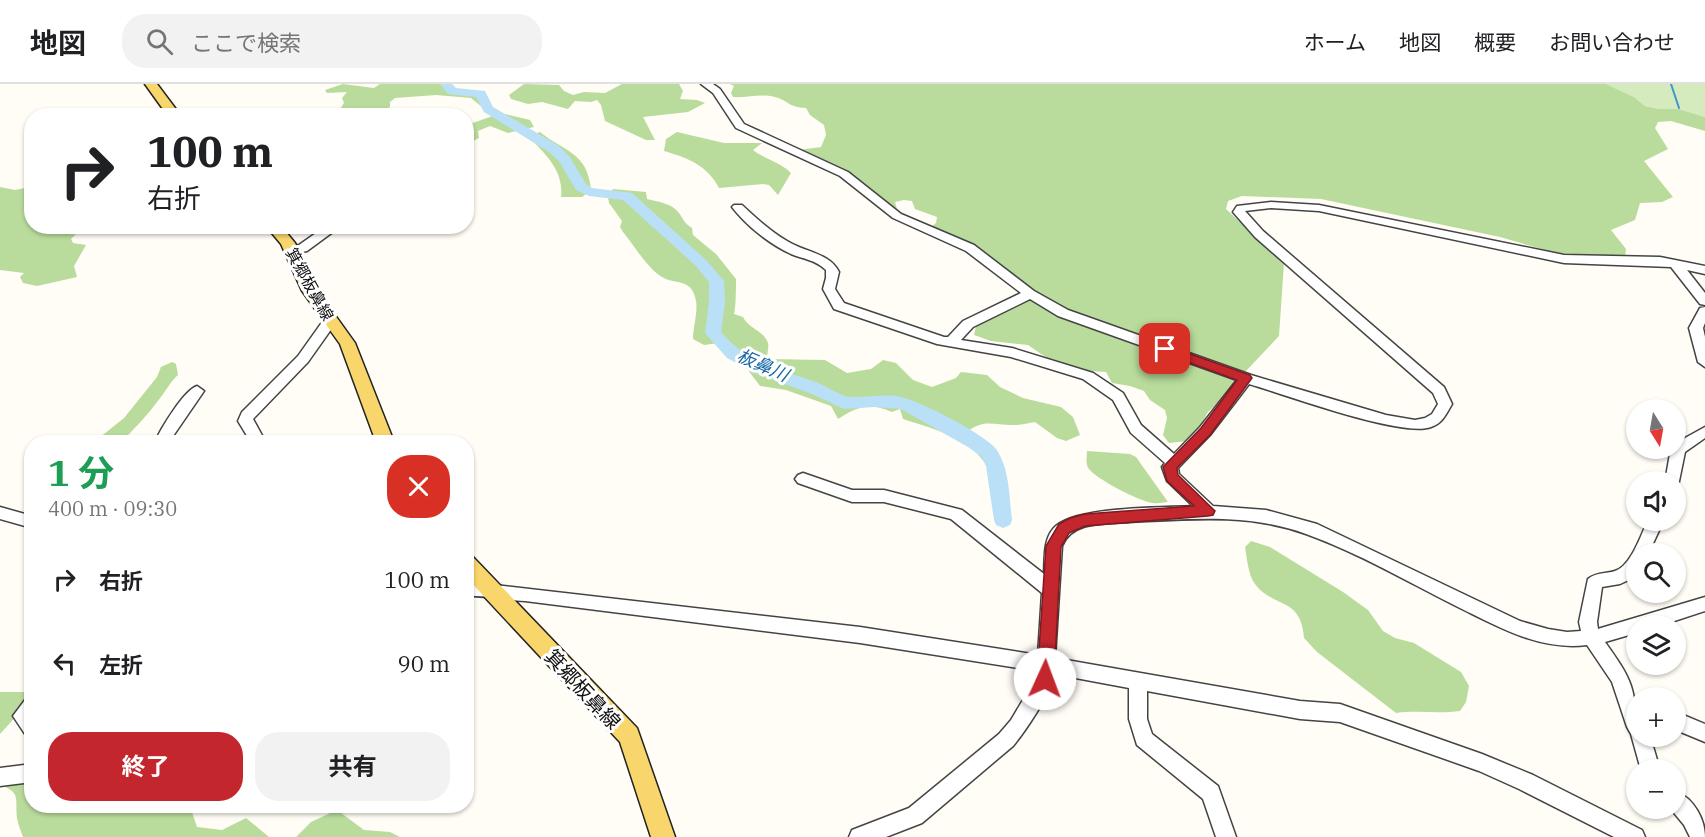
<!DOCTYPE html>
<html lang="ja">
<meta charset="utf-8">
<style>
body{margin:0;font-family:"IBM Plex Serif","Noto Sans JP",serif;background:#f2f2f2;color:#202124;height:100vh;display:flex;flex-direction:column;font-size:22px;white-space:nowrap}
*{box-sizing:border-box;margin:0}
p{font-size:20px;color:#757577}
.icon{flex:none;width:33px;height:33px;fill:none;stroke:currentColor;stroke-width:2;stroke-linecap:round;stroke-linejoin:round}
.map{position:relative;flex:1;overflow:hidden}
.panel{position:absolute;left:24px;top:351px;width:450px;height:378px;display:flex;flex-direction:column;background:#fff;border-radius:24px;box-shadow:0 2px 4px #0004}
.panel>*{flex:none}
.top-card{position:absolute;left:24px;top:24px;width:450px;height:126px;border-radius:24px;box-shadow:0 2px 4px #0004;background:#fff;color:#202124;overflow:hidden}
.needle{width:39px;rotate:169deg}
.fabs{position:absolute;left:1626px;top:315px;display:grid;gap:12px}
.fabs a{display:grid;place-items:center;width:60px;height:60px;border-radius:50%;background:#fff;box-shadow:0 2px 4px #0004;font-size:30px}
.pin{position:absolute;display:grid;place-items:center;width:51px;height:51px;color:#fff;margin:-26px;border-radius:12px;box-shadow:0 3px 9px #0006}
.me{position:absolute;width:66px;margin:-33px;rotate:2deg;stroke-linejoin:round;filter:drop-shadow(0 0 4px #0008)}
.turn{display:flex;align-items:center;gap:21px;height:126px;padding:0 24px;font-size:27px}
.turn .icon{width:78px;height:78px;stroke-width:2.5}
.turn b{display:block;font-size:42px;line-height:51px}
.round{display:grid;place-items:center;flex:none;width:63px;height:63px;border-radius:24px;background:#f2f2f2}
.headline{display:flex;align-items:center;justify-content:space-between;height:102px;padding:0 24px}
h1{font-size:36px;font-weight:700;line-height:45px;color:#1e9e55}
.primary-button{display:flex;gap:12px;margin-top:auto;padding:12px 24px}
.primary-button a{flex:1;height:69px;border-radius:24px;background:#c4262e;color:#fff;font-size:24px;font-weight:700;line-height:69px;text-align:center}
.primary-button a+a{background:#f2f2f2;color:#202124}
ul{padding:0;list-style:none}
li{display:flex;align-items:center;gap:18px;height:84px;padding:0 24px}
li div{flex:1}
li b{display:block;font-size:22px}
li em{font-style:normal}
header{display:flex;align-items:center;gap:36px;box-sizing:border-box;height:84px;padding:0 30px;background:#fff;border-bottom:2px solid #e0e0e0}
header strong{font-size:28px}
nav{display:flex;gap:33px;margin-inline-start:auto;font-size:21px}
.search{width:420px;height:54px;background:#f2f2f2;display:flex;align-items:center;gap:15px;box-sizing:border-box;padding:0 21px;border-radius:24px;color:#757577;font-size:22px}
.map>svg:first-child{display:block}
.green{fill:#d5ebbd}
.forest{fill:#b9dc9c}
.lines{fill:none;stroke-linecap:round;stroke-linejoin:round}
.stream{stroke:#3f96cf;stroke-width:2}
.river{fill:#b9e0f7;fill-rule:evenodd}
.minor-casing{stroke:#444;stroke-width:3}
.major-casing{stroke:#222;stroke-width:3}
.minor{fill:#fff;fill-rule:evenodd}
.major{fill:#f9d66b;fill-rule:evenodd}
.route{fill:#c4262e;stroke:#7f191e;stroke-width:1.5}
.labels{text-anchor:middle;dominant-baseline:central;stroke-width:6;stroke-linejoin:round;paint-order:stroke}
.street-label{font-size:16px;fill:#111;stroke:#fff}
.water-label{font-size:18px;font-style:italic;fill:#1768a6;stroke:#fff}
.near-street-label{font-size:20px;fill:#111;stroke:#fff}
</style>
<header>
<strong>地図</strong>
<div class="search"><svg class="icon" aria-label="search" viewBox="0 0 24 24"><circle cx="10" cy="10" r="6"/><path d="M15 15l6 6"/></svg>ここで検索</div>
<nav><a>ホーム</a><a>地図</a><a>概要</a><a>お問い合わせ</a></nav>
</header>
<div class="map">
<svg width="1705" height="753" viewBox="0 0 1705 753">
<rect width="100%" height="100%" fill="#fffdf5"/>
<path class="green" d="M1606,0H1705V33L1679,25H1659L1645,22L1634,13Z"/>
<path class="forest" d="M343,0L374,4L380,0H441L447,8C465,10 482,8 493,27L488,28L471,14L436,11L395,14L390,18V23C374,33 355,36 340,25L344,19L342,14L347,8L327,9L325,6Z
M524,0L559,1L564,7L573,11L584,8L605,9L622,0H679L683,7L680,15L697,16L705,19L688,28L643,33L655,56H646L605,37L601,21L597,16L591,18L575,17L568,25L542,18L528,20L511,15L509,11Z
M730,0H1606L1634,13L1645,22L1659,25H1679L1705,33V47L1671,37L1658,38L1655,44L1668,65L1644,77L1673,113L1662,118L1640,119L1635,136L1611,146L1626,165L1625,173H1580L1552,168L1500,153L1321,115L1242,112L1228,117L1226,125L1284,179L1279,252L1245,288L1092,236L1041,213L930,144L936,139L937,133L915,125L912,117L904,116L895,118L897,125L894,128L840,83L798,66L821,63L826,51L824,41L810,31L806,24C788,23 789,17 775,13C760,9 748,14 733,13L731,9L734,2Z
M501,29L530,36L534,43L508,49L490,42L478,47L479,54L471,58L467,55V41Z
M540,48C563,67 588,68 591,106L582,113H561C564,86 545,70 528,52Z
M677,48L724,59H762L753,66C766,76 780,78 791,89L778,111L769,101L763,100L719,104C707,81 688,74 664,67L666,55Z
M0,103L15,106L25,104L31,108L32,142L83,143L71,155L73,159L86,161L74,182L77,193L37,202L23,199L20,193L24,189L0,186Z
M613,105L646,108L647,115C658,118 672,119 679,129C684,136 684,139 692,144L693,151L716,170L736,195C736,204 736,222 734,230L743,233C748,244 764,247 768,259C769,263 767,270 767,275L825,276L847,289L871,285L883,276L896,279L913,296L932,303L956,294L961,288L987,291L1000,303L1023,314L1061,323L1073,333L1080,351L1066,357L1057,354L1035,338C1029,339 1022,341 1015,341C995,342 985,334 967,348L990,364L989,386C974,355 934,345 903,335L900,325L892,328C869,318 858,322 838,335L831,322L786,306L760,302L748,286L750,275L726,258L704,261L693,255C693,243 698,228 696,217C692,194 677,201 664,194C650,188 633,160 623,148L620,143L622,137L609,119L608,113Z
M1029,216C1095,252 1168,269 1237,297L1230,307L1208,328L1194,352L1188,357L1169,359L1163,351L1167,334L1165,326L1150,316L1144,307L1130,302L1112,299L1106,288L1089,287L1050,276L1028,261L991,257L974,251L976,242Z
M172,278L176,280L178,291C169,299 165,309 157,318C146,333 134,345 121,358H94L124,334L157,293L161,283Z
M1087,367L1130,370L1136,373L1168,418C1163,418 1158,420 1153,419C1141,418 1096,395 1089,385C1085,380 1087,373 1087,367Z
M1251,457L1270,463L1343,508L1368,526L1383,547L1395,554L1414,559L1461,588L1469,602L1466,618L1460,627C1438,630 1418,626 1396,629L1317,568L1304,554C1301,512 1274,525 1255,500C1248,491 1247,474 1245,463Z
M0,608H24L31,612V616L0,650Z
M31,695L32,722H190L197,743L222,746L246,734L269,753H23C21,747 18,741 17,734C15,714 21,708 0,701Z
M337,726L364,746L390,748L400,753H296L311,738Z"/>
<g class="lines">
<path class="stream" d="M1671,0L1679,24"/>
<path class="river" d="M440,0H452L456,4L485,7L493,23L559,62L569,72L586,100L592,104L632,109L706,176L724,197L725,219L721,248C750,281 777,284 816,298C826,302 836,309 845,312C855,315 882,310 896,312C915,314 985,350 996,365C1010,385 1009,413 1012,436L1010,441L1003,444L996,441L994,436L986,382L982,373L968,363L901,325L874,323L844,325L812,310L757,290L727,274L705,249L709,219V198L696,182L623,116L589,112L576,106L559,77L549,68L484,28L476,13L448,10Z"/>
<g class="minor-casing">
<path id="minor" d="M701,0H713L720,5L744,40L848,88L901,130L974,161L1034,207L1068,226L1251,291L1386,331L1415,336L1425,334L1432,330L1438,320L1433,309L1255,153L1233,128L1237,122L1271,118L1319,121L1564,171L1660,173L1705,182V190L1687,186L1705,209V221L1700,220L1671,183L1564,179L1319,127L1271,124L1245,127L1263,147L1444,303L1452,320C1446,330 1443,339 1431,343C1402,354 1284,310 1249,300L1210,351L1178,384L1179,390L1213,422L1266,426L1317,440L1520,537L1548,545L1567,548L1581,547L1579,538L1588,495C1596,488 1606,490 1615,487C1631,482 1641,451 1648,436H1664L1648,470H1636L1635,493L1620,500L1602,503L1597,538L1598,545L1601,544L1705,513V527L1659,542H1636V549L1605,558C1633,597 1636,605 1636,652H1650L1660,686H1641L1631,650L1627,643L1612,598L1587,561C1540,567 1499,543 1458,523C1408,498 1359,469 1306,450C1249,429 1189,435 1130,438C1107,440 1072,436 1062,462L1055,574L1300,617L1340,620L1482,670L1533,691L1642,746L1645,753H1614L1519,705L1479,687L1340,638L1300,635L1147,607V635L1152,650L1218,702L1236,753H1216L1203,715L1137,661L1129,635V604L1054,590C1053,607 1024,649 1013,662L922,739L886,753H849L852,746L909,724L999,650L1011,636L1036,594L1037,587L860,559L525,517C504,516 486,511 466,512V498L488,497L495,501L860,543L1038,571L1042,509L951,435L884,418H852L798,399L795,395L798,391L803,389L852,406H884L962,426L1044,490C1045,476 1043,457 1053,445C1071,422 1163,424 1193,422L1167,397L1162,383L1165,379L1131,349L1113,316L1083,295L1011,273L937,260L834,225L823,205L826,194V186C816,176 803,175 791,170C769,160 747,142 732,123L734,121H742C756,134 770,147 787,157C804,168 830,169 839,188L835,205L844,219L944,253H948L963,237L1021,209L966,167L893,134L840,92L736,44L713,9ZM1030,215L1058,232L1237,296L1200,343L1174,370L1141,341L1123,309L1093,289L1012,264L961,256L973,243Z
M326,142H341L307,167L292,170L286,166L288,163L299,161Z
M1705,223V239L1703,244L1705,253V283L1698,278L1689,244L1700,224Z
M330,233L337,237L308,278L253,335L264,355L262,358H248L249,355L238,337L242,328L298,272L325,234Z
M197,302L204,307L169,358H155C160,346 184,306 197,302Z
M1705,343V354L1685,368L1678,402L1676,403V398H1665L1671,364H1676V359Z
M0,423L32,432V444L0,435Z
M32,614V653L25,650L13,632L25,616Z
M1676,628L1705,640V658L1676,646Z
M32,680V698L0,702V684Z
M1676,707C1694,715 1705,735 1705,753H1690L1684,741L1670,724H1676Z"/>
</g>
<g class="major-casing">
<path id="major" d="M145,0H157L181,32H168Z
M266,142H281L295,159L317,206L355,259L394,358H376L340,260L302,207L281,160Z
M466,471L473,473L637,644L675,753H651L620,658L466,493Z"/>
</g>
<use href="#minor" class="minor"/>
<use href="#major" class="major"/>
</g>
<path class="route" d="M1165,261L1250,291L1252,294L1210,351L1177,384L1178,391L1215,427L1213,431L1208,432L1085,442L1069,449L1061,463L1054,595L1051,600L1045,602L1040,600L1037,595L1046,462L1059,440L1070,434L1085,430L1194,422L1167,397L1163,383L1201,344L1237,296L1160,268V262Z"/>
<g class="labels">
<g class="street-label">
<text transform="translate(310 200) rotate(61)">箕郷板鼻線</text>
</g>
<g class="water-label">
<text transform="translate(763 281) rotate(24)">板鼻川</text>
</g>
<g class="near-street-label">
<text transform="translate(583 605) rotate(47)">箕郷板鼻線</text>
</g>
</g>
</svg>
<div class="fabs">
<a><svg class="needle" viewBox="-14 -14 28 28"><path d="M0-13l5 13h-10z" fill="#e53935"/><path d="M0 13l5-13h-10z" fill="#757577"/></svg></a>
<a><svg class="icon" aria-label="sound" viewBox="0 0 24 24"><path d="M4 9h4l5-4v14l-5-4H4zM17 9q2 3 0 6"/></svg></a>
<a><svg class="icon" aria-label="search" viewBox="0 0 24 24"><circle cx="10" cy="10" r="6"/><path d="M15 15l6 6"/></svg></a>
<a><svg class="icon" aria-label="layers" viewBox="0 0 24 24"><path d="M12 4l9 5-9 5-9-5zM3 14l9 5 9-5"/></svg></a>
<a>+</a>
<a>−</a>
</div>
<div class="pin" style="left:1165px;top:265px;background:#d93025"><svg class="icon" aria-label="arrive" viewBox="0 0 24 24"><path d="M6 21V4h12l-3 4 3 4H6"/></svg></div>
<svg class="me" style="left:1045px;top:595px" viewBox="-20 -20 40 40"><circle r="19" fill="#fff"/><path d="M0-13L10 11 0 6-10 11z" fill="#c4262e"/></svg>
<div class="top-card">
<div class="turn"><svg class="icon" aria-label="right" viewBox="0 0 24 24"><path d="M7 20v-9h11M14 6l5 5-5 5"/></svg><div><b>100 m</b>右折</div></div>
</div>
<section class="panel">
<div class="headline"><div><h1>1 分</h1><p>400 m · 09:30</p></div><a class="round" style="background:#d93025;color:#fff"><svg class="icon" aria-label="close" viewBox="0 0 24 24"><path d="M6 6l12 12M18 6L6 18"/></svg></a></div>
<ul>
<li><svg class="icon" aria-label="right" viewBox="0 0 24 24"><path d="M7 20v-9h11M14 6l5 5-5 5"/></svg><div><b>右折</b></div><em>100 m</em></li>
<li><svg class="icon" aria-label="left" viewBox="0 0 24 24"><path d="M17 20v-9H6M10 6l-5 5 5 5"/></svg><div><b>左折</b></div><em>90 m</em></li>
</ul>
<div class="primary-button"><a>終了</a><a>共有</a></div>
</section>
</div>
